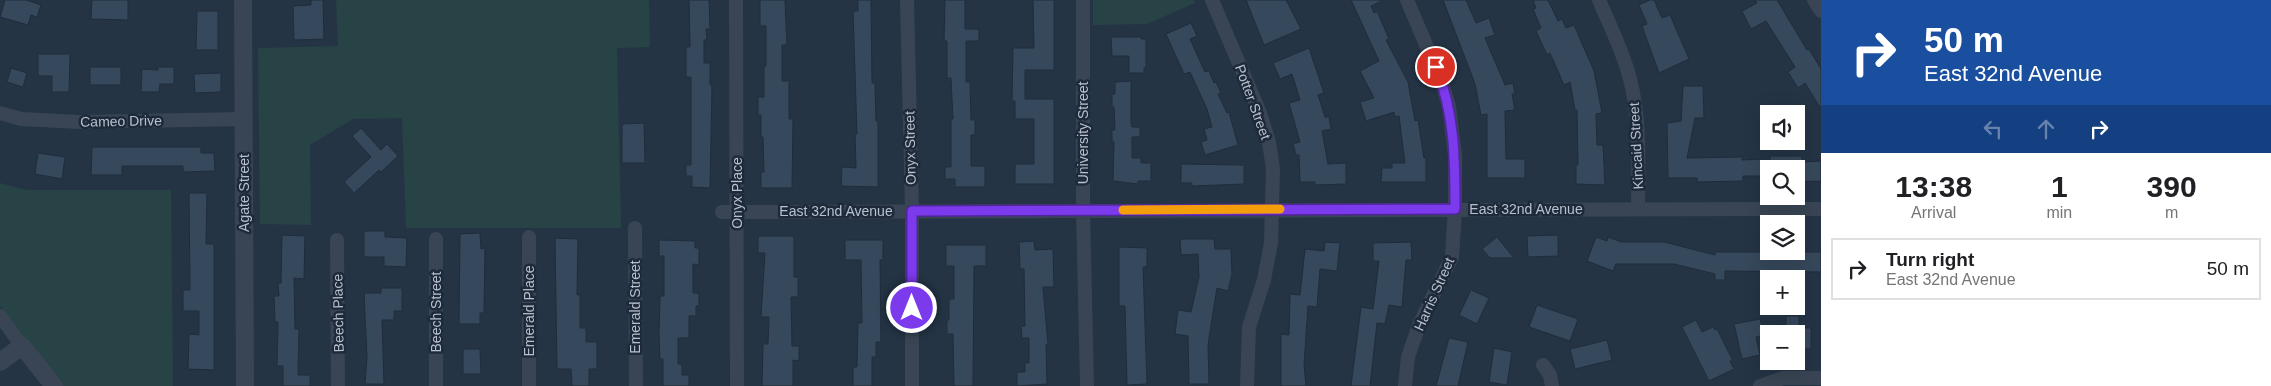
<!DOCTYPE html>
<meta charset="utf-8">
<style>
body{margin:0;font-family:Helvetica,sans-serif;background:#f2f2f2;color:#202124;height:100vh;display:flex;flex-direction:column;font-size:19px;white-space:nowrap}
*{box-sizing:border-box;margin:0}
p{font-size:16px;color:#757577}
.icon{flex:none;width:28px;height:28px;fill:none;stroke:currentColor;stroke-width:2;stroke-linecap:round;stroke-linejoin:round}
.map{position:relative;flex:1;overflow:hidden}
.panel{display:flex;flex-direction:column;background:#fff;width:450px}
.panel>*{flex:none}
.hud{background:#1a4fa0;color:#fff;overflow:hidden}
.tools{position:absolute;left:1760px;top:105px;display:grid;gap:10px}
.tools a{display:grid;place-items:center;width:45px;height:45px;border-radius:0px;background:#fff;box-shadow:0 5px 20px #0002;font-size:25px}
.pin{position:absolute;display:grid;place-items:center;width:42px;height:42px;color:#fff;margin:-21px;border:2px solid #fff;border-radius:50%;box-shadow:0 1px 5px #0007}
.me{position:absolute;width:55px;margin:-28px;rotate:0deg;stroke-linejoin:round;filter:drop-shadow(0 0 4px #0008)}
.turn{display:flex;align-items:center;gap:18px;height:105px;padding:0 20px;font-size:22px}
.turn .icon{width:65px;height:65px;stroke-width:2.5}
.turn b{display:block;font-size:35px;line-height:42px}
.lanes{display:flex;align-items:center;height:48px;padding:0 20px;background:#0003;justify-content:center;gap:25px;direction:ltr}
.lanes .off{opacity:.35}
.eta{display:flex;justify-content:space-evenly;align-items:center;height:85px;text-align:center}
.eta b{font-size:30px;font-weight:600;line-height:35px}
ul{padding:0;list-style:none}
li{display:flex;align-items:center;gap:15px;height:62px;margin:0 10px 8px;padding:0 10px;border:2px solid #e0e0e0;border-radius:0px}
li div{flex:1}
li b{display:block;font-size:19px}
li em{font-style:normal}
main{display:flex;flex:1;min-height:0}
.map>svg:first-child{display:block}
.green{fill:#274346}
.building{fill:#36485b;stroke:#202c3c}
.lines{fill:none;stroke-linecap:round;stroke-linejoin:round}
.minor{stroke:#394554;stroke-width:14}
.tertiary{stroke:#394554;stroke-width:18}
.route-casing{stroke:#51269a;stroke-width:12}
.route{stroke:#7c3aed;stroke-width:9}
.slow{stroke:#f59e0b;stroke-width:9}
.labels{text-anchor:middle;dominant-baseline:central;stroke-width:5;stroke-linejoin:round;paint-order:stroke}
.street-label{font-size:14px;fill:#b7c0ce;stroke:#1e2a3a}
</style>
<main>
<div class="map">
<svg width="1821" height="386" viewBox="0 0 1821 386">
<rect width="100%" height="100%" fill="#243445"/>
<path class="green" d="M336,0H649L650,47L617,48L621,228H406L402,118L353,119L310,145L311,225L260,224L258,48L338,46Z
M1093,0H1194L1195,3L1147,24L1093,25Z
M0,183L26,190H171L173,386H60L0,306Z"/>
<path class="building" d="M5,0H26L41,5L37,17L31,15L28,25L0,17Z
M92,0H128V20L91,19Z
M311,0H323L324,39L294,40L293,6L311,5Z
M689,0H709L710,29H706L707,40H704V63H710V85H712L710,188L692,187V176H686V165H691V77H686V47H690Z
M760,0H785L787,45H782V81H789V119H793L792,188H761V172H764L763,137H761V115H758V97H764V66H766V26H760Z
M858,0H871L872,83H875L876,121H878V187L841,186L842,167L856,168L855,134H857L853,11H858Z
M945,0H965V29H979V41H966V82H970L971,120H975V135H971V166H985V187H955V179H945V167H951V119H953L951,78H947V41H944Z
M1033,0H1054V70H1025V99H1054V184H1015V164H1034V119H1015V101H1012L1013,48H1034Z
M1246,0H1286L1301,29L1264,45Z
M1351,0H1383L1371,6L1374,13L1377,11L1389,39L1386,40L1408,82L1415,121L1418,120L1424,158H1426V182H1381L1382,168H1392V163H1405L1399,116L1395,117L1394,112L1366,121L1360,102L1374,98L1360,71L1379,61Z
M1443,0H1466L1476,23L1489,18L1495,35L1485,38L1505,85L1513,83L1515,94H1512L1515,110L1505,111L1506,159H1525V178H1487V114L1481,115L1475,84Z
M1533,0H1548L1558,21L1562,19L1566,28L1574,25L1594,71L1602,113L1596,114L1597,145H1603L1605,185L1576,184V165H1578L1577,110H1575L1570,82L1564,85L1550,53L1547,55L1536,31L1541,28L1533,9L1536,8Z
M1650,0H1654L1662,18L1670,15L1689,59L1659,73L1642,26L1647,24L1639,5Z
M1755,0H1777L1807,50L1809,49L1821,69V109L1805,83L1798,88L1788,72L1795,67L1766,21L1751,29L1742,11L1757,3Z
M197,11H218V50H196Z
M1191,23L1197,36L1190,39L1205,72L1209,71L1214,83L1216,82L1221,93L1218,94L1227,113L1229,112L1238,145L1205,155L1201,142L1207,140L1204,129L1212,127L1207,109L1190,72L1184,74L1166,34Z
M1111,37H1141V39H1146V68H1144V73H1129V56H1112Z
M1309,48L1324,93L1318,95L1325,117H1329L1331,129L1322,131L1328,164L1346,163V184L1315,185V182H1300L1299,155H1296L1293,144L1300,142L1289,103L1300,100L1292,74L1280,79L1273,63Z
M38,54H70L69,92H52V76H38Z
M90,67H121V85H90Z
M158,67H174V84H160L159,92H141L142,69L158,70Z
M11,68L27,73L23,87L7,82Z
M221,73V92L195,93L194,74Z
M1131,81V123L1132,127H1140V137H1132V158H1141V163H1151V181H1138V184L1113,181L1114,142H1112V130H1115L1114,107H1112V94H1115V82Z
M1683,86H1703L1704,118H1695L1687,158L1742,157V160L1765,159V176H1743V181L1697,182V178H1668L1667,123L1681,121Z
M644,123L645,163H622V124Z
M361,128L381,150L387,144L398,156L381,172L379,170L354,193L344,182L371,157L352,136Z
M92,147H201V153H214L215,171L183,172V166H122V175H91Z
M38,153L65,157L62,179L35,174Z
M1770,156H1802V162L1821,161V181L1796,182V169H1770Z
M1181,164L1244,165V184L1192,186V183H1181Z
M189,193H207L206,244H214V370L188,369L189,334L199,335V311H183V290H190Z
M364,231H385V237L407,238L406,267L384,266V257H364Z
M480,233L481,249L485,248L484,313H480V324H459L460,234Z
M282,235L305,236L304,279L294,278L295,329H299L298,375H310V386H283V366H277L278,322H275L274,296H279L278,283H281Z
M1558,235V256L1528,257L1527,236Z
M758,236H794V277H798V297H791L792,346H799V361L793,360V386H762L763,344H768L769,317H761L765,253H758Z
M1497,237L1514,258H1490L1482,249Z
M1596,237L1607,241L1608,237L1621,242H1664L1715,255V252H1821V272L1725,271V280H1715V274L1674,264H1616L1613,271L1587,261Z
M555,238L578,239L577,295H580V328H586V342H597V369H589V386H572L571,369H557Z
M1180,239H1214L1215,249H1231L1232,274L1228,291L1217,288L1214,306L1208,345L1209,384H1189L1188,336L1175,334L1178,310L1191,312L1199,277L1198,254L1181,255Z
M659,240L695,241V248H699V265L693,264V293H699V306H696V316H689V338H678V364H682V375H689V386H663V359H660L659,334L660,296H664V256H659Z
M845,240H883V260H880L881,342H876V357H872V386H853V367H857L858,323H862L861,260H845Z
M1034,241L1035,250L1053,249L1054,287H1043L1048,345H1046L1047,384L1017,386V372H1025V363H1029V338H1022L1021,326H1025L1024,269H1020L1019,242Z
M1325,242L1340,243L1337,271L1320,269L1317,307L1308,306L1304,365L1306,386H1281V334L1289,335L1290,294L1300,295L1305,249L1324,251Z
M1411,242L1412,260H1406L1402,307L1389,305L1385,324L1377,323L1370,386H1351L1361,307L1373,309L1379,261H1373V243Z
M946,245H986V266H974L973,386H954L953,334H947V320H949V299H954V266H946Z
M1119,247L1147,248V267H1143L1147,384L1127,385L1125,306H1119Z
M381,288H402V311H394V320H382L384,384H365L367,357L364,293H381Z
M1471,290L1489,298L1477,324L1459,315Z
M1537,305L1578,319L1570,341L1529,327Z
M1786,316H1799V328H1811V349H1796V334H1786Z
M1760,319L1764,335L1756,337L1760,355L1742,359L1734,324Z
M1696,320L1702,332L1713,327L1715,330L1717,329L1733,361H1730L1734,369L1709,381L1682,327Z
M1449,338L1468,342L1458,386H1436Z
M1607,340L1612,360L1575,369L1570,349Z
M1494,348L1512,352L1507,385L1489,382Z
M463,349H480L481,374H463Z"/>
<g class="lines">
<path class="minor" d="M736,0L737,386
M907,0L912,211V386
M1083,0V210L1087,386
M1212,0L1260,113L1269,142L1273,169L1271,243L1264,280L1249,327L1247,386
M1599,0C1610,26 1623,51 1630,79C1641,121 1638,166 1638,209
M1814,0L1821,11
M0,113L21,119L79,122L244,119
M722,212L1821,209
M635,228L636,386
M436,239V386
M337,240L338,386
M0,316L22,346
M1543,365L1550,375L1552,386
M529,386V237
M1405,386L1408,357L1419,325L1452,257L1455,209V155L1449,106L1441,80L1407,0
M1760,386L1783,378H1821"/>
<path class="tertiary" d="M243,0L245,386
M0,362L22,346L54,386"/>
</g>
<g class="lines">
<g class="route-casing">
<path id="route" d="M912,308V211L1455,209C1455,160 1455,114 1436,67"/>
</g>
<use href="#route" class="route"/>
<path class="slow" d="M1123,210L1280,209"/>
</g>
<g class="labels">
<g class="street-label">
<text transform="translate(1253 102) rotate(70)">Potter Street</text>
<text transform="translate(121 121) rotate(-1)">Cameo Drive</text>
<text transform="translate(1083 133) rotate(-90)">University Street</text>
<text transform="translate(1636 146) rotate(-93)">Kincaid Street</text>
<text transform="translate(910 148) rotate(-91)">Onyx Street</text>
<text transform="translate(244 193) rotate(-90)">Agate Street</text>
<text transform="translate(737 193) rotate(-90)">Onyx Place</text>
<text x="1526" y="209">East 32nd Avenue</text>
<text x="836" y="211">East 32nd Avenue</text>
<text transform="translate(1434 294) rotate(-66)">Harris Street</text>
<text transform="translate(635 307) rotate(-90)">Emerald Street</text>
<text transform="translate(529 311) rotate(-90)">Emerald Place</text>
<text transform="translate(436 312) rotate(-90)">Beech Street</text>
<text transform="translate(338 313) rotate(-91)">Beech Place</text>
</g>
</g>
</svg>
<div class="tools">
<a><svg class="icon" aria-label="sound" viewBox="0 0 24 24"><path d="M4 9h4l5-4v14l-5-4H4zM17 9q2 3 0 6"/></svg></a>
<a><svg class="icon" aria-label="search" viewBox="0 0 24 24"><circle cx="10" cy="10" r="6"/><path d="M15 15l6 6"/></svg></a>
<a><svg class="icon" aria-label="layers" viewBox="0 0 24 24"><path d="M12 4l9 5-9 5-9-5zM3 14l9 5 9-5"/></svg></a>
<a>+</a>
<a>−</a>
</div>
<div class="pin" style="left:1436px;top:67px;background:#d93025"><svg class="icon" aria-label="arrive" viewBox="0 0 24 24"><path d="M6 21V4h12l-3 4 3 4H6"/></svg></div>
<svg class="me" style="left:912px;top:308px" viewBox="-20 -20 40 40"><circle r="17" fill="#7c3aed" stroke="#fff" stroke-width="3"/><path d="M0-11L8 9 0 5-8 9z" fill="#fff"/></svg>
</div>
<section class="panel">
<div class="hud">
<div class="turn"><svg class="icon" aria-label="right" viewBox="0 0 24 24"><path d="M7 20v-9h11M14 6l5 5-5 5"/></svg><div><b>50 m</b>East 32nd Avenue</div></div>
<div class="lanes"><svg class="icon off" aria-label="left" viewBox="0 0 24 24"><path d="M17 20v-9H6M10 6l-5 5 5 5"/></svg><svg class="icon off" aria-label="ahead" viewBox="0 0 24 24"><path d="M12 20V5M6 11l6-6 6 6"/></svg><svg class="icon" aria-label="right" viewBox="0 0 24 24"><path d="M7 20v-9h11M14 6l5 5-5 5"/></svg></div>
</div>
<div class="eta">
<div><b>13:38</b><p>Arrival</p></div>
<div><b>1</b><p>min</p></div>
<div><b>390</b><p>m</p></div>
</div>
<ul>
<li><svg class="icon" aria-label="right" viewBox="0 0 24 24"><path d="M7 20v-9h11M14 6l5 5-5 5"/></svg><div><b>Turn right</b><p>East 32nd Avenue</p></div><em>50 m</em></li>
</ul>
</section>
</main>
